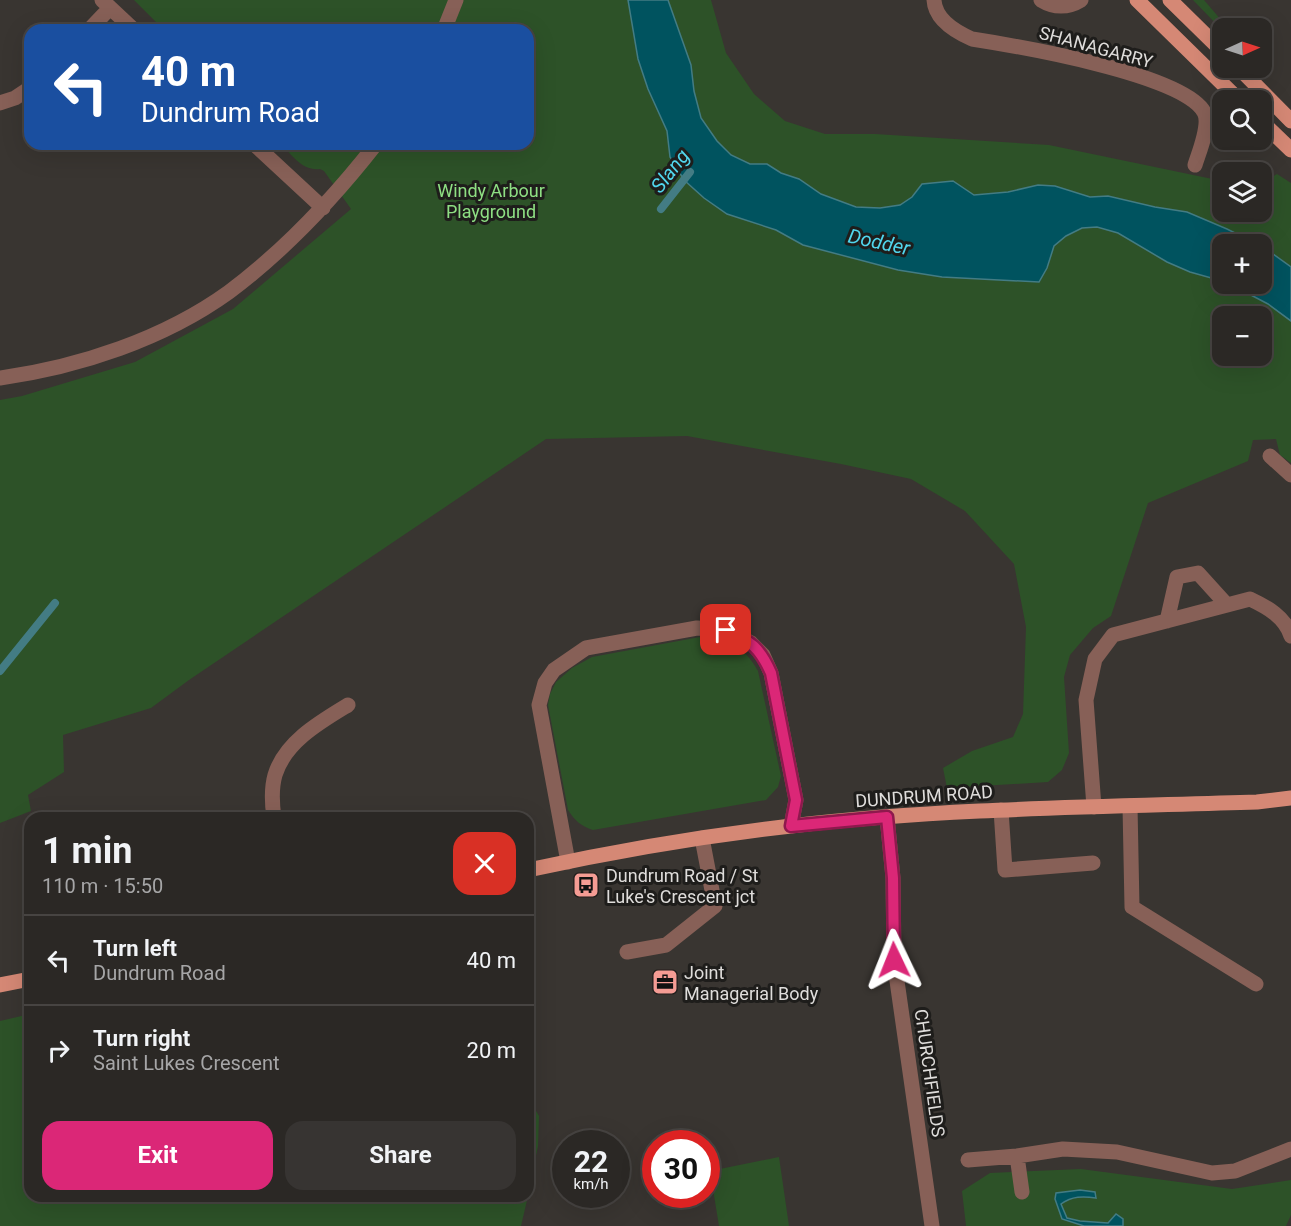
<!DOCTYPE html>
<meta charset="utf-8">
<style>
body{margin:0;font-family:Roboto,sans-serif;background:#373432;color:#f1f3f6;height:100vh;display:flex;flex-direction:column;font-size:22px;white-space:nowrap}
*{box-sizing:border-box;margin:0}
p{font-size:20px;color:#a6a6a7}
.icon{flex:none;width:33px;height:33px;fill:none;stroke:currentColor;stroke-width:2;stroke-linecap:round;stroke-linejoin:round}
.map{position:relative;flex:1;overflow:hidden}
.sheet{position:absolute;left:24px;top:812px;width:510px;height:390px;display:flex;flex-direction:column;background:#2b2825;border-radius:18px;box-shadow:0 6px 24px #0002,0 0 0 2px #474442}
.sheet>*{flex:none}
.banner{position:absolute;left:24px;top:24px;width:510px;height:126px;border-radius:18px;box-shadow:0 6px 24px #0002,0 0 0 2px #474442;background:#1a4fa0;color:#fff;overflow:hidden}
.needle{width:39px;rotate:87deg}
.buttons{position:absolute;left:1212px;top:18px;display:grid;gap:12px}
.buttons a{display:grid;place-items:center;width:60px;height:60px;border-radius:12px;background:#2b2825;box-shadow:0 6px 24px #0002,0 0 0 2px #474442;font-size:30px}
.speed{position:absolute;left:552px;top:1130px;display:flex;gap:12px;font-size:30px;font-weight:700;text-align:center}
.speed>*{display:grid;place-content:center;width:78px;height:78px;border-radius:50%;background:#2b2825;box-shadow:0 6px 24px #0002,0 0 0 2px #474442;line-height:1}
.speed small{font-size:15px;font-weight:400}
.speed .limit{border:9px solid #d22;background:#fff;color:#111}
.pin{position:absolute;display:grid;place-items:center;width:51px;height:51px;color:#fff;margin:-26px;border-radius:12px;box-shadow:0 3px 9px #0006}
.me{position:absolute;width:66px;margin:-33px;rotate:358deg;stroke-linejoin:round;filter:drop-shadow(0 0 4px #0008)}
.turn{display:flex;align-items:center;gap:21px;height:126px;padding:0 18px;font-size:27px}
.turn .icon{width:78px;height:78px;stroke-width:2.5}
.turn b{display:block;font-size:42px;line-height:51px}
.round{display:grid;place-items:center;flex:none;width:63px;height:63px;border-radius:18px;background:#373432}
.overview{display:flex;align-items:center;justify-content:space-between;height:102px;padding:0 18px}
h1{font-size:36px;font-weight:700;line-height:45px}
.primary-button{display:flex;gap:12px;margin-top:auto;padding:12px 18px}
.primary-button a{flex:1;height:69px;border-radius:18px;background:#db2777;color:#fff;font-size:24px;font-weight:700;line-height:69px;text-align:center}
.primary-button a+a{background:#373432;color:#f1f3f6}
ul{padding:0;list-style:none}
li{display:flex;align-items:center;gap:18px;height:90px;padding:0 18px;border-top:2px solid #474442}
li div{flex:1}
li b{display:block;font-size:22px}
li em{font-style:normal}
.map>svg:first-child{display:block}
.green{fill:#2d5228;fill-rule:evenodd}
.water{fill:#00535f;stroke:#437c84;stroke-width:1.5}
.lines{fill:none;stroke-linecap:round;stroke-linejoin:round}
.stream{stroke:#437c84;stroke-width:8}
.minor{stroke:#876057;stroke-width:15}
.major{stroke:#d58875;stroke-width:15}
.route-casing{stroke:#8e194d;stroke-width:15}
.route{stroke:#db2777;stroke-width:10}
.labels{text-anchor:middle;dominant-baseline:central;stroke-width:6;stroke-linejoin:round;paint-order:stroke}
.street-label{font-size:18px;fill:#dfdddb;stroke:#1e1d1b}
.park-label{font-size:18px;fill:#8edf83;stroke:#1e1d1b}
.poi-label{font-size:18px;fill:#dfdddb;stroke:#1e1d1b;text-anchor:start}
.water-label{font-size:20px;font-style:italic;fill:#51d6ed;stroke:#1e1d1b}
</style>
<div class="map">
<svg width="1291" height="1226" viewBox="0 0 1291 1226">
<rect width="100%" height="100%" fill="#393531"/>
<path class="green" d="M134,0H711L726,53L754,94L785,121L825,134H875L1049,145L1222,181V212H1262V183L1277,174L1291,183V463L1280,455L1276,439L1253,440L1248,461L1148,503L1111,616L1093,628L1070,655L1064,677L1069,753L1062,770L1048,782L947,788L943,768L972,751L1013,737L1023,714L1026,627L1014,564L965,511L911,479L841,464L687,436L546,439L189,680L151,708L63,735L64,772L28,795L31,811L0,823V400L22,396L135,362L233,309L351,209L324,171L320,169C302,171 292,155 281,144H528V30H164ZM1222,244H1262V284H1222ZM1222,316H1262V356H1222Z
M1193,0H1204L1228,28L1222,30Z
M700,637C729,642 743,644 758,671L781,776L778,787L766,800L593,830C581,826 575,821 568,810L548,705L550,694L556,682L572,668L592,657Z
M30,1014V1196H528L521,1226H0V1021Z
M528,1097L539,1116L538,1146L528,1195Z
M779,1157L789,1226H719L710,1171Z
M1081,1169L1232,1189L1291,1180V1215L1286,1226H966L962,1191L990,1173Z"/>
<path class="water" d="M628,0H668L691,65L694,91L701,118L717,141L731,155L750,164H767L781,173L799,179L821,194L856,207L880,208L900,205L912,197L922,184L953,181L974,195L1008,192L1038,185L1055,186L1090,197L1108,196L1155,207L1187,212L1227,229L1257,244H1222V281L1190,272L1167,262L1118,233L1097,227L1082,228L1066,236L1054,246L1047,268L1039,282L942,277L898,270L803,245L776,230L727,214L704,198L684,180L670,157L667,131L648,89L638,59Z
M1262,246L1291,267V321L1268,304L1230,284H1262Z
M1080,1190L1095,1192L1096,1198C1083,1196 1072,1196 1061,1204L1067,1218L1080,1221L1108,1223L1116,1214L1123,1219V1226H1084L1062,1219L1055,1199L1056,1193Z"/>
<g class="lines">
<path class="stream" d="M661,209L690,172
M0,671L55,603"/>
<path class="minor" d="M102,0L134,30
M934,0C935,20 956,32 972,39C1017,46 1183,74 1204,112C1211,124 1199,152 1195,165
M1041,0C1054,8 1068,8 1081,0
M89,30L110,8
M444,30L456,0
M0,103L15,98L30,88
M254,144L323,208
M0,378C79,367 164,339 229,292C285,250 333,199 376,144
M1270,456L1291,475
M1167,621L1177,577L1198,573L1227,605
M1130,806L1132,907L1256,984
M1094,807L1086,700L1095,659L1113,635L1250,599C1267,607 1285,617 1291,636
M1001,810L1005,870L1093,863
M887,817L893,878L894,960L932,1226
M274,818C272,804 271,789 275,775C285,742 320,722 348,705
M568,862L539,705L545,683L554,670L586,648L697,628L726,630L751,643L763,655L771,673L796,800L791,826
M627,952L666,945L715,906L702,838
M1017,1156L1022,1192
M968,1160L1017,1156L1063,1149L1117,1152L1212,1173L1235,1171L1291,1149"/>
<path class="major" d="M1137,0L1239,100
M1170,0L1222,51
M1239,68L1291,121
M1262,122L1291,150
M528,870C615,851 703,836 791,826C946,808 1102,807 1257,802L1291,798
M0,985L30,979"/>
</g>
<g class="lines">
<g class="route-casing">
<path id="route" d="M726,630C751,641 760,648 771,673L796,800L791,826L887,817L893,878L894,960"/>
</g>
<use href="#route" class="route"/>
</g>
<defs>
<g id="bus-square" transform="scale(1.35)"><rect x="-9" y="-9" width="18" height="18" rx="4" fill="#f59c94" stroke="#1e1d1b"/><path d="M-5-6H5V4H4V6H2V4H-2V6H-4V4H-5ZM-3.5-4V0h7V-4ZM-3.5 1.2v1.5H-2V1.2ZM2 1.2v1.5H3.5V1.2Z" fill="#111"/></g>
<g id="office-square" transform="scale(1.35)"><rect x="-9" y="-9" width="18" height="18" rx="4" fill="#f59c94" stroke="#1e1d1b"/><path d="M-6-3h4V-5.5h4V-3h4V5H-6ZM-1-4.5V-3h2v-1.5ZM-6 0V1H6V0Z" fill="#111"/></g>
</defs>
<g fill-rule="evenodd">
<use href="#bus-square" x="586" y="885"/>
<use href="#office-square" x="665" y="982"/>
</g>
<g class="labels">
<g class="street-label">
<text transform="translate(1096 47) rotate(15)">SHANAGARRY</text>
<text transform="translate(924 796) rotate(-4)">DUNDRUM ROAD</text>
<text transform="translate(930 1073) rotate(82)">CHURCHFIELDS</text>
</g>
<g class="park-label">
<text x="491" y="190">Windy Arbour<tspan x="491" dy="21">Playground</tspan></text>
</g>
<g class="poi-label">
<text x="606" y="875">Dundrum Road / St<tspan x="606" dy="21">Luke's Crescent jct</tspan></text>
<text x="684" y="972">Joint<tspan x="684" dy="21">Managerial Body</tspan></text>
</g>
<g class="water-label">
<text transform="translate(670 171) rotate(-52)">Slang</text>
<text transform="translate(879 242) rotate(12)">Dodder</text>
</g>
</g>
</svg>
<div class="buttons">
<a><svg class="needle" viewBox="-14 -14 28 28"><path d="M0-13l5 13h-10z" fill="#e53935"/><path d="M0 13l5-13h-10z" fill="#a6a6a7"/></svg></a>
<a><svg class="icon" aria-label="search" viewBox="0 0 24 24"><circle cx="10" cy="10" r="6"/><path d="M15 15l6 6"/></svg></a>
<a><svg class="icon" aria-label="layers" viewBox="0 0 24 24"><path d="M12 4l9 5-9 5-9-5zM3 14l9 5 9-5"/></svg></a>
<a>+</a>
<a>−</a>
</div>
<div class="speed"><div>22<small>km/h</small></div><div class="limit">30</div></div>
<div class="pin" style="left:726px;top:630px;background:#d93025"><svg class="icon" aria-label="arrive" viewBox="0 0 24 24"><path d="M6 21V4h12l-3 4 3 4H6"/></svg></div>
<svg class="me" style="left:894px;top:960px" viewBox="-20 -20 40 40"><path d="M0-17L14 15 0 8-14 15z" fill="#db2777" stroke="#fff" stroke-width="4"/></svg>
<div class="banner">
<div class="turn"><svg class="icon" aria-label="left" viewBox="0 0 24 24"><path d="M17 20v-9H6M10 6l-5 5 5 5"/></svg><div><b>40 m</b>Dundrum Road</div></div>
</div>
<section class="sheet">
<div class="overview"><div><h1>1 min</h1><p>110 m · 15:50</p></div><a class="round" style="background:#d93025;color:#fff"><svg class="icon" aria-label="close" viewBox="0 0 24 24"><path d="M6 6l12 12M18 6L6 18"/></svg></a></div>
<ul>
<li><svg class="icon" aria-label="left" viewBox="0 0 24 24"><path d="M17 20v-9H6M10 6l-5 5 5 5"/></svg><div><b>Turn left</b><p>Dundrum Road</p></div><em>40 m</em></li>
<li><svg class="icon" aria-label="right" viewBox="0 0 24 24"><path d="M7 20v-9h11M14 6l5 5-5 5"/></svg><div><b>Turn right</b><p>Saint Lukes Crescent</p></div><em>20 m</em></li>
</ul>
<div class="primary-button"><a>Exit</a><a>Share</a></div>
</section>
</div>
